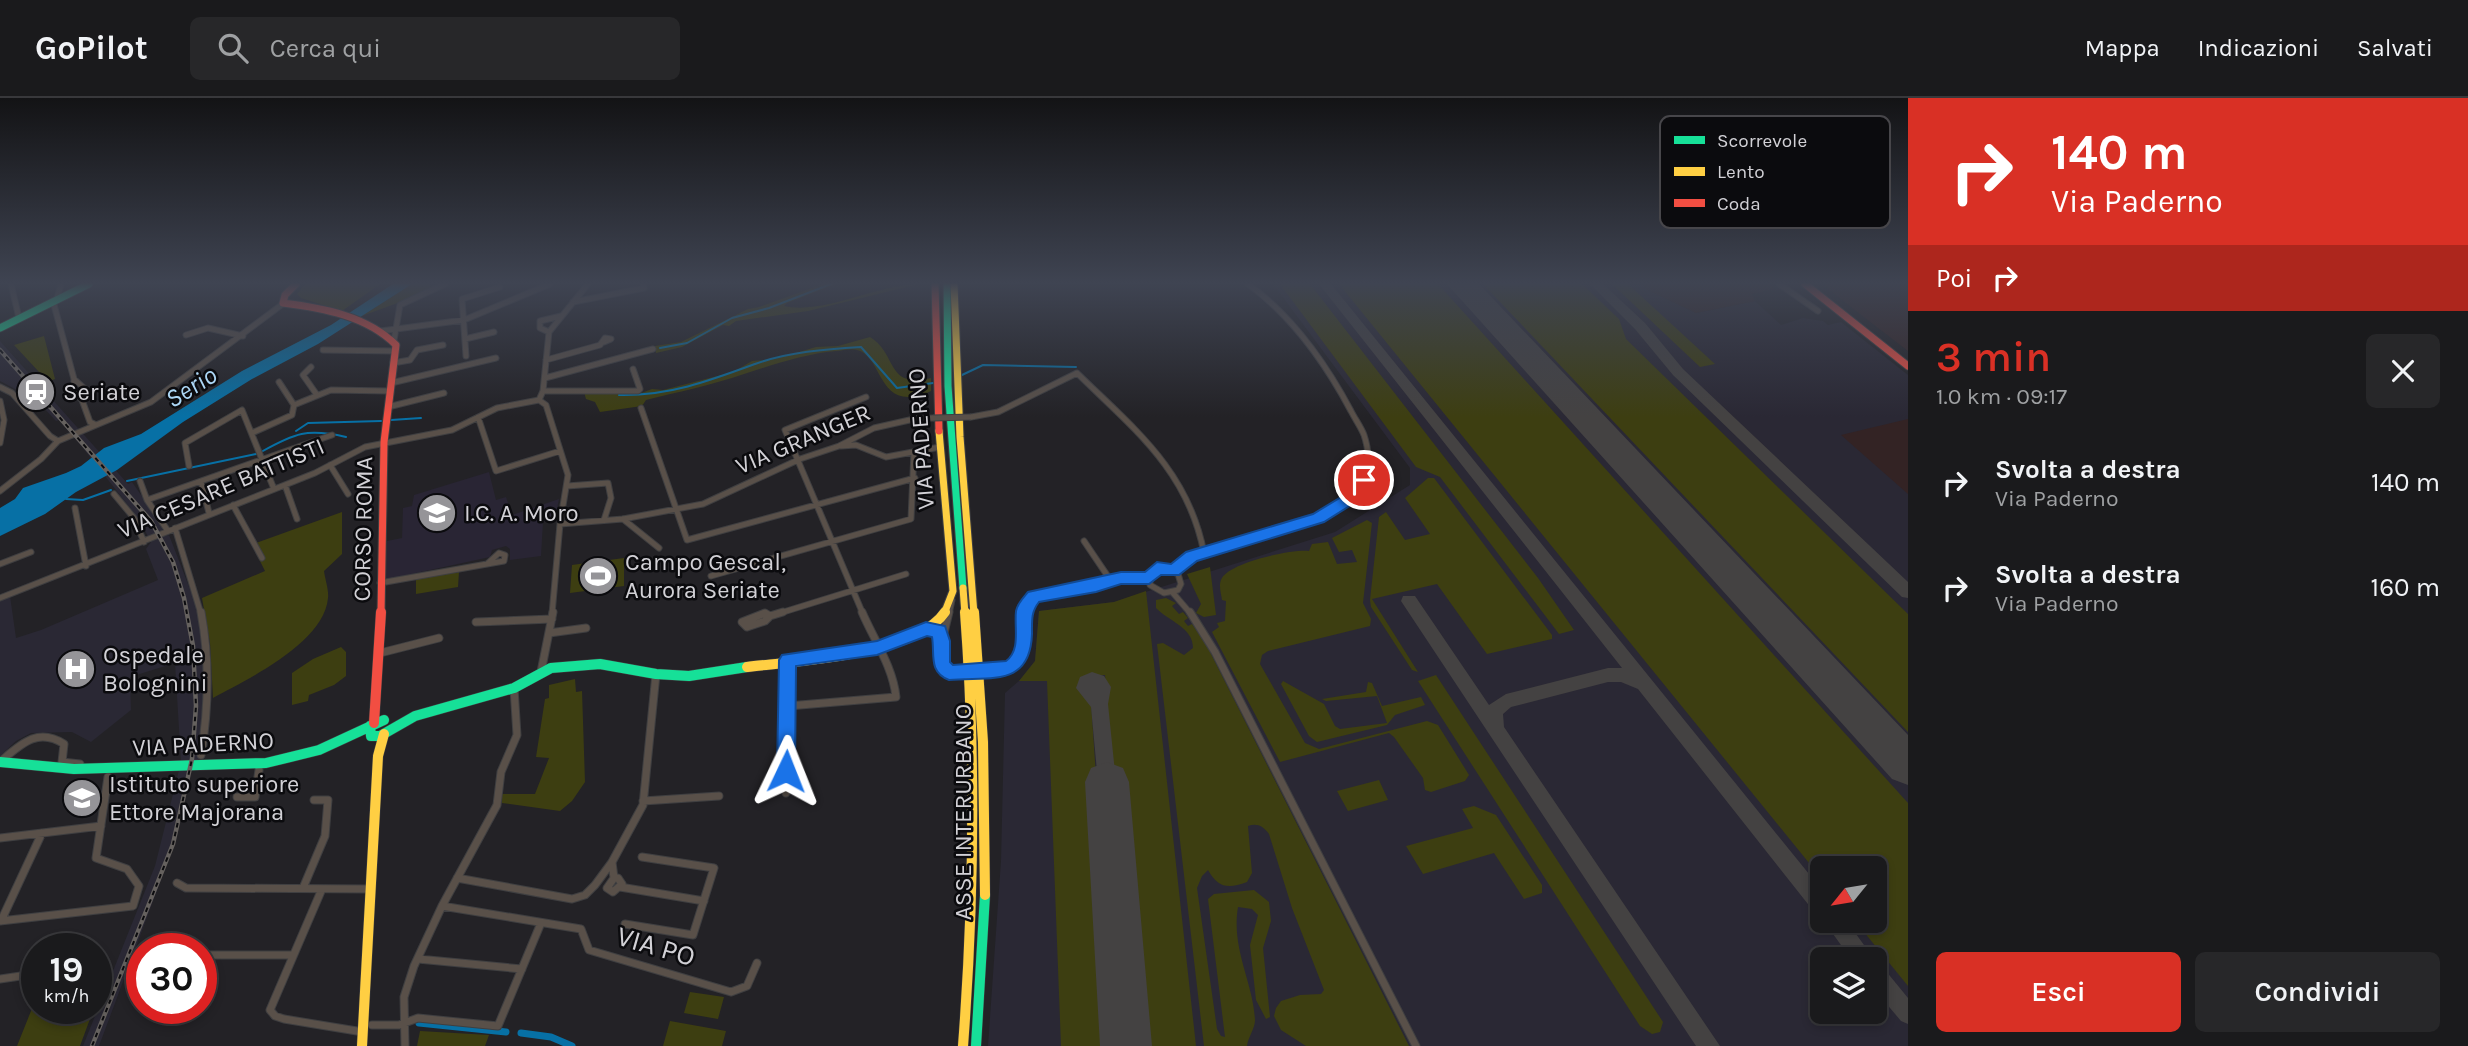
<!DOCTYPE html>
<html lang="it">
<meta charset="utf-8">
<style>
body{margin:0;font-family:Karla,sans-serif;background:#272729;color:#f1f3f6;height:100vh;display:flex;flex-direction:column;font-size:26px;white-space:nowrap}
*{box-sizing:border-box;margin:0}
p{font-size:23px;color:#9fa1a3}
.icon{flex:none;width:38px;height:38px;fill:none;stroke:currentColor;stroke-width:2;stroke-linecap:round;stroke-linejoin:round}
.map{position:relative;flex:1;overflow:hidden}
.side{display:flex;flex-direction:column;background:#1a1a1c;width:560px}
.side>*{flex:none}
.banner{background:#d93025;color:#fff;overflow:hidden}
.needle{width:46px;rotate:240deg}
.tools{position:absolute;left:1810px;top:758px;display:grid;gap:14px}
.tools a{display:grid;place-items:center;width:77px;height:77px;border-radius:10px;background:#1a1a1c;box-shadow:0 4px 10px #0003,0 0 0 2px #38383b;font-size:35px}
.speed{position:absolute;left:21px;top:835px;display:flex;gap:14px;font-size:35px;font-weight:700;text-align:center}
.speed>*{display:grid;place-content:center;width:91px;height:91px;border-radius:50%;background:#1a1a1c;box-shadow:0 4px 10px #0003,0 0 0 2px #38383b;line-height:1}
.speed small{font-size:18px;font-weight:400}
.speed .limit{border:10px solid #d22;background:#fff;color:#111}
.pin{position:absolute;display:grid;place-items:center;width:60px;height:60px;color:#fff;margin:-30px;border:4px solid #fff;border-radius:50%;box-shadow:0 2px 7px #0007}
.me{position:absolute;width:77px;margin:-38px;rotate:2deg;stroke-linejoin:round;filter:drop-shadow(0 0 5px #0008)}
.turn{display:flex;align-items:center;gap:24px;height:147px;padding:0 28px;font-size:32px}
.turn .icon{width:91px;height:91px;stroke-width:2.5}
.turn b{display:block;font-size:49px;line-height:60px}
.then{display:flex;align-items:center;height:66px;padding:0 28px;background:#0003;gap:14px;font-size:26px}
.round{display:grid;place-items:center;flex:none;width:74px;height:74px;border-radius:10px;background:#272729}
.head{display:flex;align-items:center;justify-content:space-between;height:119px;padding:0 28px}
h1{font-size:42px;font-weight:600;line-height:52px;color:#d93025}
.primary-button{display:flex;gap:14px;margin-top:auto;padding:14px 28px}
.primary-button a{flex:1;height:80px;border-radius:10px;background:#d93025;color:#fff;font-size:28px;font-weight:600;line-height:80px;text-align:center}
.primary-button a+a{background:#272729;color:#f1f3f6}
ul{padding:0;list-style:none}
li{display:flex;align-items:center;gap:21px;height:105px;padding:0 28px}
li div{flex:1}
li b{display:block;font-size:26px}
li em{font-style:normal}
header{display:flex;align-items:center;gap:42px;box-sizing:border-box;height:98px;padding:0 35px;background:#1a1a1c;border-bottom:2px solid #38383b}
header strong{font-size:33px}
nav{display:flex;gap:38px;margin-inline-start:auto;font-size:24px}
.search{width:490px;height:63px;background:#272729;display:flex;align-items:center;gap:18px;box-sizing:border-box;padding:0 24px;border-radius:10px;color:#9fa1a3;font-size:26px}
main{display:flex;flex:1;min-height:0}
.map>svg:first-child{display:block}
.built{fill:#2a2834;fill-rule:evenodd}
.industrial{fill:#332324}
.education{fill:#292534}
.green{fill:#3d3e11}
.water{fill:#0770a5}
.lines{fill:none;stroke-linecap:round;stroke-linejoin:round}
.stream{stroke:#0770a5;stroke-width:2}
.canal{stroke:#0770a5;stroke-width:7}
.taxiway{fill:#444242;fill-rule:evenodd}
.runway{fill:#444242;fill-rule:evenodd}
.street-far1-casing{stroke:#3f3f41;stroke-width:7}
.street-casing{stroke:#3f3f41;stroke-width:9}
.fast-far1-casing{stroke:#3f3f41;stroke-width:9}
.fast-casing{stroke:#3f3f41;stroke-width:11}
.slow-far1-casing{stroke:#3f3f41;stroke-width:9}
.slow-casing{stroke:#3f3f41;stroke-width:11}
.jam-far1-casing{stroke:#3f3f41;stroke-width:9}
.jam-casing{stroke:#3f3f41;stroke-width:11}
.street-far1{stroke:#595049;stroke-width:5}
.street{stroke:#595049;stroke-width:7}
.fast-far1{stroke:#16e098;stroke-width:7}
.fast{stroke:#16e098;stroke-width:10}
.slow-far1{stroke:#ffcf43;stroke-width:7}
.slow{stroke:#ffcf43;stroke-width:10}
.jam-far1{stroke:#f24e42;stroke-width:7}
.jam{stroke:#f24e42;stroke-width:10}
.rail-casing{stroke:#65615e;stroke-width:4.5}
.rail{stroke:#0b0b0e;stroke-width:2;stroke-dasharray:4.5;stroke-linecap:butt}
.street-bridge-far1-casing{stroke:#3f3f41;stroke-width:7;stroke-linecap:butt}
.street-bridge-casing{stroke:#3f3f41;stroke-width:9;stroke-linecap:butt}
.street-bridge-far1{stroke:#595049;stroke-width:5}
.street-bridge{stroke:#595049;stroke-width:7}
.route{fill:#1a73e8;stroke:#114b97;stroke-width:2}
.labels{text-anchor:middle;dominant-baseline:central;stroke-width:5;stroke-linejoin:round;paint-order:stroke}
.poi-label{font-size:24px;fill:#d2d1d6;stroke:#0b0b0e;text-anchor:start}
.street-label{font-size:24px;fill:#d2d1d6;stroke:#0b0b0e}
.water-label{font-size:26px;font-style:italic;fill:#acd6f5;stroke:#0b0b0e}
.near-street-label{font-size:28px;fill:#d2d1d6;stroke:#0b0b0e}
.key{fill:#0b0b0e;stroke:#47464a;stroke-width:2}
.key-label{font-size:19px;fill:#d2d1d6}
</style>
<header>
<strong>GoPilot</strong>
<div class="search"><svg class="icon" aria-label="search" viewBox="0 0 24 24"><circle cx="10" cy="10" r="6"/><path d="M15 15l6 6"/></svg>Cerca qui</div>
<nav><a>Mappa</a><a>Indicazioni</a><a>Salvati</a></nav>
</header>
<main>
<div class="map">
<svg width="1908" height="948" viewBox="0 0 1908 948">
<rect width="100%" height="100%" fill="#232226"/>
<path class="built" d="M1273,186H1642L1648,192L1696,215L1755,203L1781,227L1803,220L1823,223L1828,227L1841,224L1908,277V948H988L1001,763L1005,595L1019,583L1035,563L1039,513L1114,504L1335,434L1410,387V370ZM1822,770H1874V822H1822ZM1822,861H1874V914H1822Z
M0,243L128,386L132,384L164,430L162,432L165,438L169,437L195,504L204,548L206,601L198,663L193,664L175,744L99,948H83L155,768L181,664L175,565L130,579L131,612L91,644L72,634L31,635L16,643L0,658V502L10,498L16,540L41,532L158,482L146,451L151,444L138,420L83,350L59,322L56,323L41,307L34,310L17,292L0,283Z"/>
<path class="industrial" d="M1642,186H1771L1773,191L1752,196L1755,203L1696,215L1648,192Z
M1822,186H1908V253L1860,216Z
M1908,321V396L1841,337Z"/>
<path class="education" d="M489,374L496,402L506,399L512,417L559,401L555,421L543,424L541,458L510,462V451L506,448L492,452L490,459L384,482L387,443L402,440L403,410L412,408L414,397Z"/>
<path class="green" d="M305,186H380L342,213L301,200L297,196Z
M412,186H429L433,192L362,218Z
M823,186H836L787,205L784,208C824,217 878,186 919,186L808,213L736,223L729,228L723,227L682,249L656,255L655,248L681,244L748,211L759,209Z
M1280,186H1310L1538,480L1574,532L1559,536L1440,379L1416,369Z
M1339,186H1438L1908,705V888L1855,823L1874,822V770H1822V781Z
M1483,186H1582L1619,221L1626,241L1908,516V634Z
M1612,186H1628L1715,266L1700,269Z
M44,238L55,281L44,285L40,275L14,247Z
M870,239C898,256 885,291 931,280V293C877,318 884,258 857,252C851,250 842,253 836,253C805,256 775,266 744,276C712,287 678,294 646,302L642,308L600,314L595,304L586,301L584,294L636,297L652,291L663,292L733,274L752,263L775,261L816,249L838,248Z
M1428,380H1434L1552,537V541L1487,556L1437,486L1372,501L1418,574L1412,572L1371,509L1370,502L1379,419L1386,414L1405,442L1430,436L1405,400Z
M342,414V456L324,473C325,481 329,492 328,500C324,545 248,581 213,600L210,545L202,500L265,473L259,461L264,459L256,445Z
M1367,422L1372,425L1363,505L1371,521L1370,528L1268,553L1262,557L1260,566L1305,645L1319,651L1427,623L1438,627L1469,677L1465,683L1431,694L1425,692L1423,680L1394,639L1389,635L1280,664L1212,534L1219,529L1217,525L1225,523L1226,503L1222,502C1221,495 1218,486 1222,480C1231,464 1292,451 1309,453L1312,446L1328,444L1337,466L1357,464L1352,452L1339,454L1332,440Z
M624,460V488L570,495L572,467Z
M1210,469L1216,517L1204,519L1196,515L1201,506L1187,476Z
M459,474L458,489L416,496V481Z
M1146,493L1196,948H1135L1105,577L1086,578L1080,581L1077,590L1091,604L1114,948H1061L1047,583H1019L1035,563L1039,513L1114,504Z
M1166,500L1176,505L1172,508L1179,516L1183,514L1188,520L1184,523L1188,528L1192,526L1207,548L1409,948H1306L1281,932L1274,918L1276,910L1281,903L1300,897L1321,896L1324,892L1292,810L1269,736C1263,728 1257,725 1248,728L1252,775L1247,784C1228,791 1218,790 1208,772L1202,778L1197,790L1217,931L1221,938L1225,939L1208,801L1214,796L1254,792L1269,804L1271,823L1263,850L1270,919L1266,921L1256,902L1250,847L1258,817L1252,811L1238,809C1231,851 1253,883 1255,922C1255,931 1248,939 1247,948H1204L1157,546L1163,545L1184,557L1193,550C1193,529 1168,523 1156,510V502Z
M341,549L346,554V578L334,587L309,597L308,603L292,607V575L313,561Z
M1436,577L1663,924L1660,934L1652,936L1640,928L1418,583Z
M575,581L576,594L582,593L585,684L572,703L560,713L502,705V696H535L549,660L536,659L545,601L549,600V587Z
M1283,583L1324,606L1335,628L1340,631L1387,625L1377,598L1326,603L1322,601L1366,594L1368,584L1372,585L1382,608L1421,599L1425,607L1395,617L1387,627L1317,644L1309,638L1281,586Z
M1379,682L1388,702L1348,713L1337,693Z
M1474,708L1496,717L1542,787V795L1524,801L1494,755L1423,776L1406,748L1473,730L1462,711Z
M690,894L724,899L718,921L684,915Z
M37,898V910H94L80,948H17Z
M670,923L726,933L722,948H663Z
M420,933L489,937L485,948H417Z"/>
<path class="water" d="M393,186H412L318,246L252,281L183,324L117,372L76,394L45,416L0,438V410L15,401L23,390L66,375L81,368L104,350L141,336L242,273L331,227Z"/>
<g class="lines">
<path class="stream" d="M660,250L687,245L732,220L769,210L831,186
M962,277L983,267L1076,269
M619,297C669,298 709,283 755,266C788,254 826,251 861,249L897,290L933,285
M391,322L421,320
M296,333L308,325L381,323
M261,354C295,335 307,330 346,339
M127,383L256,356
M66,401L83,402L111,392"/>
<path class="canal" d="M419,925L506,934
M521,935L551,939L572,948"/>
<path class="taxiway" d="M1319,186H1331L1822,792V818L1815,815L1638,591L1621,584H1608L1511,609L1503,616L1504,629L1720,948H1696L1401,503L1403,498H1415L1489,607L1506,596L1608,570H1622Z
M1590,186H1603L1645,225L1683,271L1908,484V500L1902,499L1673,277L1635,231Z
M1092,574L1104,578L1111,589L1108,606L1116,684L1113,690L1107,692L1101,690L1098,684L1091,609L1076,590L1080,579Z
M1823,822H1846L1874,861H1851Z
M1874,864L1881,867L1908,900V926L1901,923L1874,891Z"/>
<path class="runway" d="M1447,186H1479L1908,637V687L1892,681Z
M1107,664L1123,670L1129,684L1152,948H1100L1085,684L1091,670Z"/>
<g class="street-far1-casing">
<path id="street-far1" d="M11,186L19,220
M1779,186L1818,213
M57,201L61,186
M53,203L74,281L73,293L82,302L90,324L94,326
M573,204L644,190L643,186
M381,233L464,222L550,186
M549,234L540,230V223L561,218
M186,237L208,230L243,238
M465,241L494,234
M394,242L400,207L445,186
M323,252L395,253
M466,258L462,201L500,189
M546,262L600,247L605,240L611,241L604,244
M393,265L410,262L417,252L443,247
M311,269L303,277L317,297
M545,280L653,251
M74,281L84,290L82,302
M279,284L294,307
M391,285L496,260
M0,289L12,295L50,338L58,343
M543,293H638L640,291L633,271
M0,303L4,322L0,345
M388,309L444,295
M641,310L687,442L915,380
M478,319L496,373L560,353
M971,319L998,314L1077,275C1134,331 1188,372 1204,455
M252,335L292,317L294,307L331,292L390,293
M841,348L856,347L886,359L940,349
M330,367L348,396
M189,368L185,345L242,312L274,391
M140,383L147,402
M201,383L332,337
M285,387L297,421
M567,388L608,385L611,400L604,422
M0,393L41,361L58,343L151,304L284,205
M114,396L134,420L144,444
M233,407L262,460
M75,410L86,468
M623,421L659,450
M560,426L623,421L703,406L800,361L839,348L874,330L914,321L933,320
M175,430L201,516
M168,433L147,402L201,383L209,415
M1084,443L1111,483
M0,466L31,454
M1162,469L1178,476L1181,486L1178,492L1164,495L1150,487V475Z
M1174,472C1189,455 1211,453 1232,447C1283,433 1390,414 1364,337C1361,329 1355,321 1351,313C1326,266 1292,218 1248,186
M711,478L911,421L914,354
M380,485L504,463L505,457L499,455L487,466
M1173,495L1191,516
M0,500L315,375L365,349L452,332L497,310L539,302
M552,516L560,426L568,377L546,307L539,302L543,293L549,234L588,186
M762,516H766
M777,516L906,476
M863,516L785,332L866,299
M949,516L952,502
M1024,516L1034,498L1121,480H1149"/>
</g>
<g class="street-casing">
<path id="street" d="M201,514C210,563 209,608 201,657
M949,514L942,543L941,566L949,574H959
M1190,514L1215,554L1416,948
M765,515L770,518L765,523L747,529L742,524Z
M770,518L783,514
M476,524L552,521
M549,535L586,530
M380,555L439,540
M994,573C1034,560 1017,546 1025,514
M541,574L553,514
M788,608L896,599C893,569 874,542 862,514
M1,663C21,646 38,629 64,646L62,664L80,666
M786,695L788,562
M237,699H255L259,672
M643,703L719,698
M0,740L101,728
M612,764L614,780
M457,780L572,801L585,797L595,787L612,764L643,707L656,576
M614,780H618L622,786L613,794L607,790Z
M177,785L186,790L371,791
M620,789L704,803
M303,790L325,738L328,702H314
M322,791L270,912L275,918L284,921L363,934
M442,808L581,831L589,852L731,894L747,888L757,865
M0,823L133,808L139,788L127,771L96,760L108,679
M1,823L42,735
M625,826L693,837L714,770L642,759
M201,857H292
M418,861L522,871
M0,881L34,876
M372,927H399L418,920L498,928L541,825
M405,948L404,899L414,868L442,808L497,707L501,674L517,637L514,590"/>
</g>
<g class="fast-far1-casing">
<path id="fast-far1" d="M947,186L948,288L963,490
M0,230L89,186"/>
</g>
<g class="fast-casing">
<path id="fast" d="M370,628L371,638H380L415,618L514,590L551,570L600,566L656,576L689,578L747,569
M0,664L74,671L266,665L319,652L384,622
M976,948L985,797"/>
</g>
<g class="slow-far1-casing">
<path id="slow-far1" d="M954,186L960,339L974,516
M939,333L953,493L944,516
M963,490L965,516"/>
</g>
<g class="slow-casing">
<path id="slow" d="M974,514L983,644L985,797
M747,569C796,563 916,557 945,514
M362,948L378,658L384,636
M963,948C974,803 976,659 965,514"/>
</g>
<g class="jam-far1-casing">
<path id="jam-far1" d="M296,186L285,197L283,205C323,210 367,218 396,247L384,344L381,516
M935,186L939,333
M1805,186L1908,268"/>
</g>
<g class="jam-casing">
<path id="jam" d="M374,625L381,514"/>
</g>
<use href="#street-far1" class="street-far1"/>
<use href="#street" class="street"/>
<use href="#fast-far1" class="fast-far1"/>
<use href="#fast" class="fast"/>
<use href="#slow-far1" class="slow-far1"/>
<use href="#slow" class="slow"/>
<use href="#jam-far1" class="jam-far1"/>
<use href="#jam" class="jam"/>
<g class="rail-casing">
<path id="rail" d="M0,252L151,423L173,464L184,500L193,548L196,608L192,661L173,746L92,948"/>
</g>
<use href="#rail" class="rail"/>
<g class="street-bridge-far1-casing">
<path id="street-bridge-far1" d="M933,320L971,319"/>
</g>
<g class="street-bridge-casing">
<path id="street-bridge" d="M959,574L994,573"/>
</g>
<use href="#street-bridge-far1" class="street-bridge-far1"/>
<use href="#street-bridge" class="street-bridge"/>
</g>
<linearGradient id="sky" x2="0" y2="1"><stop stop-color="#131315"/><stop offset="0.58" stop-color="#3f4452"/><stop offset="1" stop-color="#3f4452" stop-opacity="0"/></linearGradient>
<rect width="1908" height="319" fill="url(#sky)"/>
<path class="route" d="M1364,377L1372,382L1356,404L1324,424L1197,463L1179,477H1161L1149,486H1121L1096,494L1039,504C1031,514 1032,523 1032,536C1030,590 990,578 949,582C928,574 935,556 932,539L927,538L877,557L796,568L795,673L793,679L786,681L780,679L777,673L779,562L782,557L877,543L926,524L945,528L950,543V564L953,567L1006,563C1021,552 1014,530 1016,513C1017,506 1023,500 1028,494L1121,474H1145L1157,464L1171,466L1186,454L1313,416L1346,396L1359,379Z"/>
<defs>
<g id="station-disc" transform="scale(2.0125)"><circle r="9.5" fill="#959498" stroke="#0b0b0e"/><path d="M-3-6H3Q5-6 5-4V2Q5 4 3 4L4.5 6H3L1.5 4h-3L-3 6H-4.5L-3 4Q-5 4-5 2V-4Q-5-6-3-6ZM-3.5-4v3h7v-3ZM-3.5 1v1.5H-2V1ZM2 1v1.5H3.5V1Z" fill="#fff"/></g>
<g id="school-disc" transform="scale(2.0125)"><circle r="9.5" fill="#959498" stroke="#0b0b0e"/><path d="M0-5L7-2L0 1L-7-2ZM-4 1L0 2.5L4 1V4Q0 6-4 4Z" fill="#fff"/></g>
<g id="stadium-disc" transform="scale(2.0125)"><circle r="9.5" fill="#959498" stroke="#0b0b0e"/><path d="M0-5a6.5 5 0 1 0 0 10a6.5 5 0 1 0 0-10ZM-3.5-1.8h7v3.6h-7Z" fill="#fff"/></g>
<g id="hospital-disc" transform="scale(2.0125)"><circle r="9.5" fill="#959498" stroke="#0b0b0e"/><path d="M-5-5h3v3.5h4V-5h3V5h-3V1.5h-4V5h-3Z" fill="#fff"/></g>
</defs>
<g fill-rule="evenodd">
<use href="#station-disc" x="36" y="294"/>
<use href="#school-disc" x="437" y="415"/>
<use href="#stadium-disc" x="598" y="478"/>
<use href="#hospital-disc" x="76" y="571"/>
<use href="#school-disc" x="82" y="700"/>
</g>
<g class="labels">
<g class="poi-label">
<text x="63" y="294">Seriate</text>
<text x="464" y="415">I.C. A. Moro</text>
<text x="625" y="464">Campo Gescal,<tspan x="625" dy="28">Aurora Seriate</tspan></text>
<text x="103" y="557">Ospedale<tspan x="103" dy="28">Bolognini</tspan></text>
<text x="109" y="686">Istituto superiore<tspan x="109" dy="28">Ettore Majorana</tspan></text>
</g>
<g class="street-label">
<text transform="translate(803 341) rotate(-23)">VIA GRANGER</text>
<text transform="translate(921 341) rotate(-94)">VIA PADERNO</text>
<text transform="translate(221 390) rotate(-23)">VIA CESARE BATTISTI</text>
<text transform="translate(363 431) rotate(-89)">CORSO ROMA</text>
<text transform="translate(203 646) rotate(-3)">VIA PADERNO</text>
<text transform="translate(963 714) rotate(-90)">ASSE INTERURBANO</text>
</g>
<g class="water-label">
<text transform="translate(191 289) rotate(-32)">Serio</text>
</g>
<g class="near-street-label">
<text transform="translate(656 848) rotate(16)">VIA PO</text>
</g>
</g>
<rect x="1660" y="18" width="230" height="112" rx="10" class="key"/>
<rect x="1674" y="38" width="31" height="8" fill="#16e098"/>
<rect x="1674" y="69" width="31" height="9" fill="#ffcf43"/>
<rect x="1674" y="101" width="31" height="8" fill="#f24e42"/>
<g class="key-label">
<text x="1717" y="49">Scorrevole</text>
<text x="1717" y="80">Lento</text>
<text x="1717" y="112">Coda</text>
</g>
</svg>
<div class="tools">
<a><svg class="needle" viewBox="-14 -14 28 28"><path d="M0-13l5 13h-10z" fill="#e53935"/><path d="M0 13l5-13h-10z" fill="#9fa1a3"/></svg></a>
<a><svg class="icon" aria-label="layers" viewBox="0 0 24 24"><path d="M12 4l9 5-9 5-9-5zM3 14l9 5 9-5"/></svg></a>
</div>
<div class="speed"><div>19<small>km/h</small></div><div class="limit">30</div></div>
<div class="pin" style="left:1364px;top:382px;background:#d93025"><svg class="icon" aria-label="arrive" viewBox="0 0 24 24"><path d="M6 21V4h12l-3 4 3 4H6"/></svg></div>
<svg class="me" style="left:786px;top:673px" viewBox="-20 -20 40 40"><path d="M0-17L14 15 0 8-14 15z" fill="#1a73e8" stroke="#fff" stroke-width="4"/></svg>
</div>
<section class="side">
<div class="banner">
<div class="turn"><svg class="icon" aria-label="right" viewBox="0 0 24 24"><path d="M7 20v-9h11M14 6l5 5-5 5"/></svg><div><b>140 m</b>Via Paderno</div></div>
<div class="then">Poi<svg class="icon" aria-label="right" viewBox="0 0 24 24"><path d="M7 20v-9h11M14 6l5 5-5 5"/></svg></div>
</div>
<div class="head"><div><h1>3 min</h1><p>1.0 km · 09:17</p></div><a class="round"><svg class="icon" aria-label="close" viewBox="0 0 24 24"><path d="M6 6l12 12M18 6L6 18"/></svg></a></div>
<ul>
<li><svg class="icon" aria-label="right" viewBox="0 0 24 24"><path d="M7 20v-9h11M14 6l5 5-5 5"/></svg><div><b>Svolta a destra</b><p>Via Paderno</p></div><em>140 m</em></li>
<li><svg class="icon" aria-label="right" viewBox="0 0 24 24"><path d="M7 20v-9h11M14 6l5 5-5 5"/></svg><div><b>Svolta a destra</b><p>Via Paderno</p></div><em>160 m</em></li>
</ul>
<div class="primary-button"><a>Esci</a><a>Condividi</a></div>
</section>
</main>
